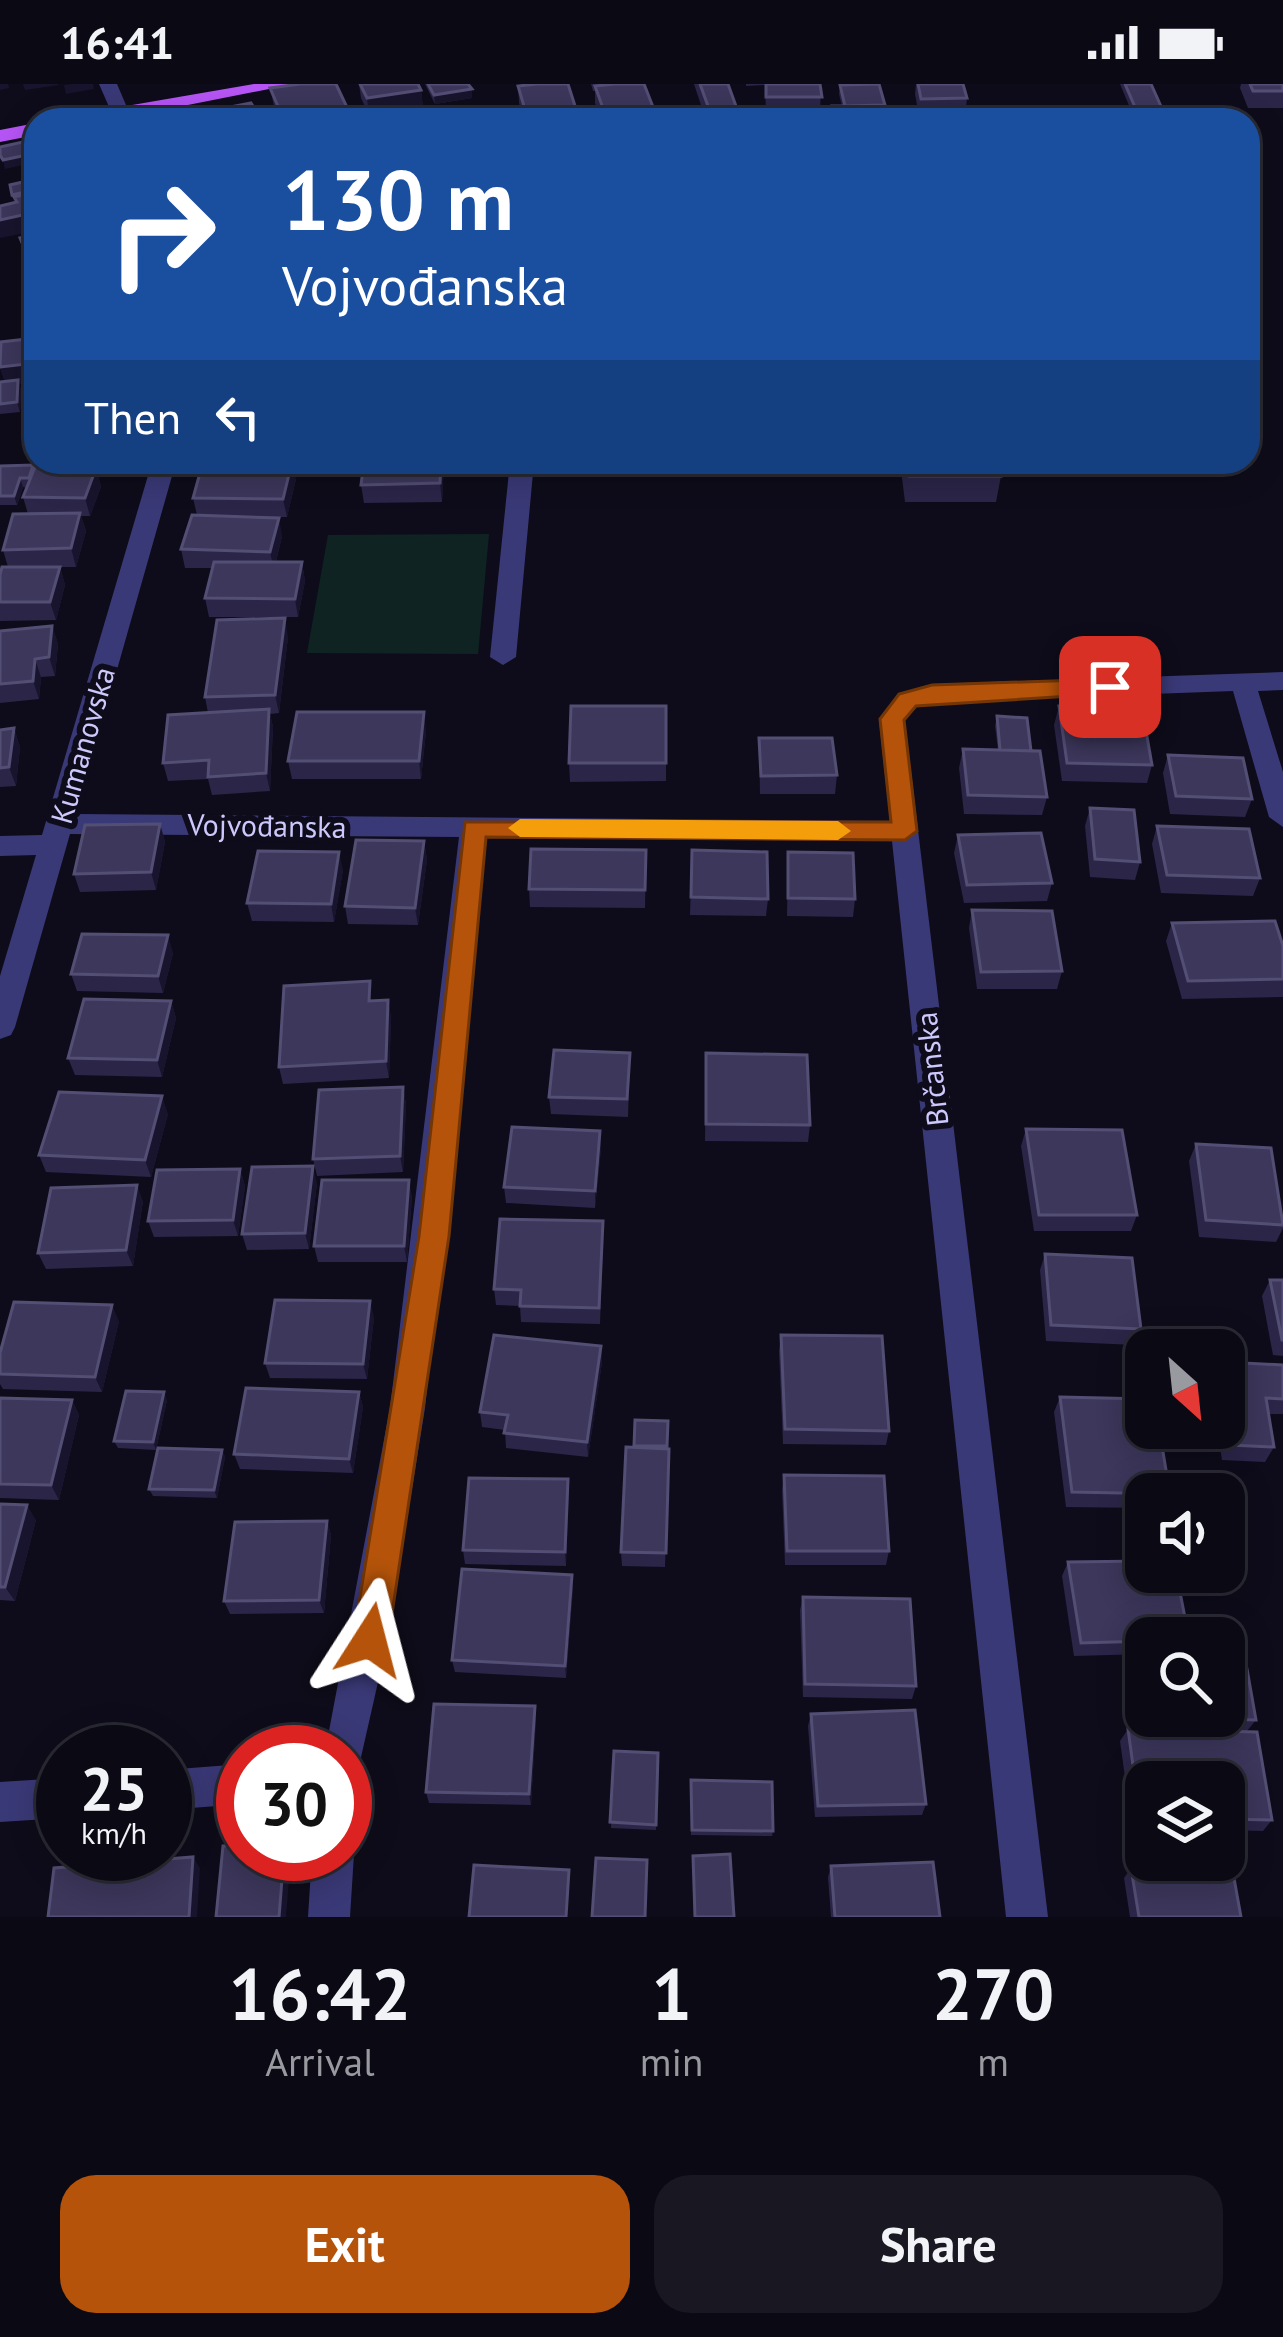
<!DOCTYPE html>
<meta charset="utf-8">
<style>
body{margin:0;font-family:"PT Sans",sans-serif;background:#181722;color:#f1f3f6;height:100vh;display:flex;flex-direction:column;font-size:45px;white-space:nowrap}
*{box-sizing:border-box;margin:0}
p{font-size:39px;color:#999aa0}
.icon{flex:none;width:66px;height:66px;fill:none;stroke:currentColor;stroke-width:2;stroke-linecap:round;stroke-linejoin:round}
.map{position:relative;height:1833px;overflow:hidden}
.drawer{display:flex;flex-direction:column;background:#0a0914;flex:1}
.drawer>*{flex:none}
.banner{position:absolute;left:24px;top:24px;width:1236px;height:366px;border-radius:36px;box-shadow:0 6px 30px #0003,0 0 0 3px #2a2a34;background:#1a4fa0;color:#fff;overflow:hidden}
.needle{width:78px;rotate:153deg}
.controls{position:absolute;left:1125px;top:1245px;display:grid;gap:24px}
.controls a{display:grid;place-items:center;width:120px;height:120px;border-radius:24px;background:#0a0914;box-shadow:0 6px 30px #0003,0 0 0 3px #2a2a34;font-size:60px}
.speed{position:absolute;left:36px;top:1641px;display:flex;gap:24px;font-size:60px;font-weight:700;text-align:center}
.speed>*{display:grid;place-content:center;width:156px;height:156px;border-radius:50%;background:#0a0914;box-shadow:0 6px 30px #0003,0 0 0 3px #2a2a34;line-height:1}
.speed small{font-size:30px;font-weight:400}
.speed .limit{border:18px solid #d22;background:#fff;color:#111}
.pin{position:absolute;display:grid;place-items:center;width:102px;height:102px;color:#fff;margin:-51px;border-radius:24px;box-shadow:0 6px 18px #0006}
.me{position:absolute;width:132px;margin:-66px;rotate:9deg;stroke-linejoin:round;filter:drop-shadow(0 0 9px #0008)}
.turn{display:flex;align-items:center;gap:42px;height:252px;padding:0 60px;font-size:54px}
.turn .icon{width:156px;height:156px;stroke-width:2.5}
.turn b{display:block;font-size:84px;line-height:102px}
.then{display:flex;align-items:center;height:114px;padding:0 60px;background:#0003;gap:24px;font-size:45px}
.eta{display:flex;justify-content:space-evenly;align-items:center;height:204px;text-align:center}
.eta b{font-size:72px;font-weight:700;line-height:84px}
.cta{display:flex;gap:24px;margin-top:auto;padding:24px 60px}
.cta a{flex:1;height:138px;border-radius:36px;background:#b45309;color:#fff;font-size:48px;font-weight:700;line-height:138px;text-align:center}
.cta a+a{background:#181722;color:#f1f3f6}
.status{display:flex;justify-content:space-between;align-items:center;height:84px;padding:0 60px;background:#0a0914;direction:ltr}
.status svg{height:33px;fill:currentColor}
.map>svg:first-child{display:block}
.green{fill:#0f2422}
.lines{fill:none;stroke-linecap:round;stroke-linejoin:round}
.minor{fill:#3a3977;fill-rule:evenodd}
.major{fill:#b655f6;fill-rule:evenodd}
.wall{fill:#2b2548}
.shaded-wall{fill:#18142d}
.building{fill:#3c375b;stroke:#534e74;stroke-width:3}
.route{fill:#b45309;stroke:#753606;stroke-width:3}
.slow{fill:#f59e0b}
.labels{text-anchor:middle;dominant-baseline:central;stroke-width:12;stroke-linejoin:round;paint-order:stroke}
.street-label{font-size:30px;fill:#ccc8fc;stroke:#0e0c1a}
</style>
<div class="status"><b>16:41</b><svg viewBox="0 0 49 12"><path d="M0 12V9h3v3zM5 12V6h3v6zM10 12V3h3v9zM15 12V0h3v12zM26 1h20v11H26zM47 4h2v5h-2z"/></svg></div>
<div class="map">
<svg width="1283" height="1833" viewBox="0 0 1283 1833">
<rect width="100%" height="100%" fill="#0e0c1a"/>
<path class="green" d="M489,450L478,570L307,569L328,451Z"/>
<g class="lines">
<path class="minor" d="M99,0H117L129,28L127,32H113Z
M152,378H176L76,730L890,737L879,636L898,610L932,600L1283,588V606L1258,607L1283,688V743L1269,733L1233,607L932,618L916,622L905,637L1048,1833H1006L892,757L487,754L425,1324L388,1554L359,1682L345,1688V1668H325L390,1324L459,753L70,750L15,943L11,951L0,955V892L36,771L0,772V752L42,751Z
M510,378H534L516,573L503,581L490,573Z
M243,1680V1720L165,1726V1686Z
M63,1694V1734L0,1738V1698Z
M345,1754L354,1770L350,1833H308L312,1770H345Z"/>
<path class="major" d="M254,0H294L112,36H71L80,30Z
M36,39V51L0,58V46Z"/>
</g>
<path class="wall" d="M359,0H418L421,6L423,24L369,31L361,14Z
M425,0H468L472,14L435,20Z
M591,0H644L653,23V36H601L595,19V7H593Z
M694,0H728L741,36H706Z
M746,0H821L820,30H766L765,1L746,2Z
M840,0H879L885,21L884,27L904,36H831L832,22H842L839,10Z
M916,0H963L967,14L965,32H919L915,10Z
M1120,0H1151L1164,29L1162,36H1135Z
M1241,0H1283V24H1248L1240,4Z
M518,2L576,25L577,36H524L519,19Z
M270,4L353,36H277Z
M36,254V298L19,300L21,306L20,328L0,330V298H5L0,283Z
M364,378H444L442,418L364,419L361,401Z
M900,378H998L1001,392L996,418H905Z
M0,382L34,385L96,384L101,403L90,432H81L86,447L76,483H60L65,501L56,536L0,537V491L8,483L3,466L28,430L23,413L27,404L23,403L17,421H0Z
M296,395L287,433H247L282,452L276,478H302L305,497L298,533H209L205,514L212,484H185L181,465L197,431L193,414Z
M52,542L58,560L55,592L41,593L39,615L0,619V547Z
M288,553L279,629L270,630L273,643L270,707L212,711L208,695L168,697L163,679L208,629L205,613Z
M666,622V697L570,698L569,679Z
M1059,622L1152,681L1147,699L1062,697L1054,641Z
M997,632L1031,667L1047,713L1042,731L964,730L959,684L963,665L998,666L995,642Z
M14,644L20,663L16,702L0,703V646Z
M426,647L421,695H292L288,677Z
M759,654L837,691L835,710H760Z
M1168,671L1252,715L1245,733L1170,730L1163,689Z
M1090,724L1140,778L1135,796L1090,793L1085,742Z
M160,740L165,758L156,806L80,808L74,790Z
M1157,742L1260,794L1253,812L1161,809L1152,760Z
M958,751L1052,799L1047,817L964,819L954,769Z
M424,757L427,776L418,841L348,840L345,822Z
M646,766L645,824L530,823L529,805Z
M692,766L768,815L766,832L690,831Z
M788,768L855,815L853,833L787,832Z
M343,786L334,838L252,837L247,819Z
M972,826L1062,887L1057,905H977L969,844Z
M1172,839L1283,862V913L1182,915L1166,857Z
M173,869L163,909L77,907L71,890Z
M388,916L391,934L389,994L283,1000L279,983Z
M171,917L176,934L162,993L75,991L68,974Z
M630,969L628,1033L551,1030L549,1013Z
M706,969L810,1041L808,1058L705,1057Z
M403,1003L406,1020L403,1088L317,1092L313,1075Z
M168,1030L151,1093L46,1088L39,1071Z
M1026,1045L1137,1131L1131,1147H1034L1021,1062Z
M600,1047L601,1064L595,1124L506,1119L504,1103Z
M1196,1060L1283,1133V1144L1276,1158L1199,1153L1189,1077Z
M240,1085L245,1102L238,1152L154,1153L148,1137Z
M317,1099L309,1165L247,1166L242,1150Z
M412,1112L407,1178H318L314,1162Z
M143,1117L133,1182L46,1185L38,1169Z
M603,1153L600,1240L521,1238L520,1222L496,1221L494,1205Z
M1045,1170L1141,1245L1135,1261L1046,1257L1040,1186Z
M1270,1196H1283V1272L1273,1271L1262,1212Z
M374,1233L367,1295L270,1294L265,1279Z
M119,1237L102,1308L3,1305L0,1300V1269Z
M781,1251L889,1347L886,1361L783,1360L779,1267Z
M601,1262L602,1278L588,1373L506,1364L505,1346L482,1343L480,1328Z
M1224,1278L1283,1281V1330H1268L1274,1363L1265,1378L1222,1376L1217,1344H1224Z
M359,1308L363,1323L353,1389L240,1385L234,1370Z
M1060,1313L1146,1410V1424L1066,1423L1054,1328Z
M0,1314L72,1316L79,1331L59,1416L0,1414Z
M167,1316L156,1366L118,1364L114,1357Z
M668,1337L667,1364L669,1365L665,1483L622,1482L621,1468L634,1363Z
M222,1366L225,1373L217,1414L153,1412L149,1405Z
M784,1391L889,1467L886,1481H785L782,1406Z
M568,1395L566,1482L465,1480L463,1466Z
M0,1420L36,1436L15,1517L0,1516Z
M327,1437L331,1451L324,1529L230,1530L224,1517Z
M1068,1478L1146,1554V1570L1074,1572L1062,1492Z
M573,1504L566,1594L455,1588L452,1576Z
M803,1513L916,1602L912,1615L803,1613L800,1526Z
M1132,1582L1256,1636L1247,1647L1272,1736L1263,1747L1224,1746V1698H1146V1744H1132L1120,1657L1128,1645H1132L1125,1595Z
M535,1622L536,1634L531,1721L429,1719L426,1708Z
M811,1630L926,1720L922,1731L815,1733L808,1642Z
M614,1667L658,1669L656,1746L611,1744Z
M691,1696L773,1747L772,1752L691,1751Z
M831,1782L940,1833H831L828,1793Z
M1131,1784L1241,1833H1130L1124,1794Z"/>
<path class="shaded-wall" d="M0,0H8L9,4L0,6Z
M23,0H58V1L25,6Z
M72,0H93L94,5L66,10L64,1Z
M472,5V14L435,20L434,11Z
M421,6L423,24L369,31L367,14Z
M36,69V78L5,85L3,76Z
M36,128V147L0,154V136Z
M36,164V173L27,175L25,166Z
M36,279V298L19,300L21,306L20,328L17,318L6,301L0,283Z
M293,378L296,395L287,433L283,415Z
M441,378H444L442,418L440,399Z
M96,384L101,403L90,432L85,414Z
M20,394L23,403L17,421L14,412Z
M80,429L86,447L76,483L71,464Z
M279,434L282,452L274,486L270,468Z
M302,478L305,497L298,533L295,515Z
M60,483L65,501L56,536L50,518Z
M285,534L288,553L279,629L275,611Z
M52,542L58,560L55,592L49,573Z
M35,575L41,593L39,615L33,597Z
M269,625L273,643L270,707L266,689Z
M424,628L426,647L421,695L419,677Z
M14,644L20,663L16,702L9,683Z
M160,740L165,758L156,806L151,788Z
M424,757L427,776L418,841L415,824Z
M339,768L343,786L334,838L331,820Z
M168,851L173,869L163,909L158,892Z
M388,916L391,934L389,994L386,977Z
M171,917L176,934L162,993L157,976Z
M403,1003L406,1020L403,1088L400,1072Z
M162,1012L168,1030L151,1093L145,1076Z
M600,1047L601,1064L595,1124V1107Z
M313,1082L317,1099L309,1165L305,1149Z
M240,1085L245,1102L238,1152L233,1136Z
M409,1096L412,1112L407,1178L404,1162Z
M137,1101L143,1117L133,1182L126,1166Z
M370,1217L374,1233L367,1295L363,1280Z
M112,1221L119,1237L102,1308L95,1293Z
M601,1262L602,1278L588,1373L587,1358Z
M164,1308L167,1316L156,1366L153,1358Z
M359,1308L363,1323L353,1389L349,1375Z
M72,1316L79,1331L59,1416L51,1401Z
M222,1366L225,1373L217,1414L214,1406Z
M568,1395L569,1410L566,1482L565,1468Z
M27,1421L36,1436L15,1517L5,1503Z
M327,1437L331,1451L324,1529L319,1516Z
M572,1491L573,1504L566,1594L565,1582Z
M535,1622L536,1634L531,1721L529,1710Z
M284,1770H291L286,1833H279Z
M193,1773L200,1784L197,1833H189Z"/>
<path class="building" d="M300,0H336L353,36H284L270,4Z
M360,0H418L421,6L367,14Z
M428,0H468L472,5L434,11Z
M537,0H568L576,25L526,29L518,2Z
M615,0H644L653,23L604,27L595,2Z
M700,0H728L741,36H713Z
M766,0H820L822,13H766Z
M879,0L885,21L845,22L840,1Z
M918,0H963L967,14L921,15Z
M1125,0H1151L1164,29L1138,30Z
M1250,0H1283V7H1253Z
M251,19L258,30L228,36H192L189,31Z
M832,22H859L860,27H901L904,36H835Z
M476,23L483,36H461L455,26Z
M443,27L449,36H415L412,32Z
M945,33L946,36H905V34Z
M36,55V69L3,76L0,71V63Z
M36,95V108L30,110L29,107L12,111L10,101Z
M36,108V128L0,136V122L17,118L14,113Z
M36,151V164L25,166L20,154Z
M36,254V279L0,283L1,258Z
M18,296L17,318L0,320V298Z
M203,378H292L283,415L193,414Z
M364,378H441L440,399L361,401Z
M907,378H998L1001,392H909Z
M33,381L29,394H20L14,412H0V382Z
M35,383L96,384L85,414L23,413Z
M80,429L71,464L3,466L13,430Z
M192,431L279,434L270,468L181,465Z
M214,478H302L295,515L205,514Z
M2,483H60L50,518H0V491Z
M285,534L275,611L205,613L217,536Z
M52,542L49,573L35,575L33,597L0,600V547Z
M571,622H666V679H569Z
M1059,622L1142,624L1152,681L1067,679Z
M269,625L266,689L208,693L209,676L163,679L168,631Z
M297,628H424L419,677H288Z
M997,632L1027,634L1031,667L1000,666Z
M14,644L9,683L0,684V646Z
M759,654H832L837,691L761,692Z
M963,665L1040,667L1047,713L968,711Z
M1168,671L1243,674L1252,715L1176,712Z
M1090,724L1134,726L1140,778L1095,775Z
M160,740L151,788L74,790L85,741Z
M1157,742L1249,745L1260,794L1167,791Z
M1041,749L1052,799L967,801L958,751Z
M356,756L424,757L415,824L345,822Z
M531,765L646,766L645,806L529,805Z
M692,766L767,768L768,815L691,813Z
M258,767L339,768L331,820L247,819Z
M788,768L853,769L855,815L788,814Z
M972,826L1052,827L1062,887L981,888Z
M1275,837L1283,862V895L1188,897L1172,839Z
M82,850L168,851L158,892L71,890Z
M370,897L369,917L388,916L386,977L279,983L284,902Z
M84,915L171,917L157,976L68,974Z
M554,966L630,969L627,1015L549,1013Z
M706,969L807,971L810,1041L706,1040Z
M403,1003L400,1072L313,1075L319,1006Z
M59,1008L162,1012L145,1076L39,1071Z
M512,1043L600,1047L595,1107L504,1103Z
M1026,1045L1122,1046L1137,1131H1039Z
M1196,1060L1271,1064L1283,1141L1206,1136Z
M313,1082L305,1149L242,1150L252,1083Z
M240,1085L233,1136L148,1137L157,1086Z
M322,1096H409L404,1162H314Z
M137,1101L126,1166L38,1169L51,1104Z
M500,1135L603,1137L599,1224L520,1222L521,1206L494,1205Z
M1045,1170L1132,1174L1141,1245L1051,1241Z
M1270,1196H1283V1256H1282Z
M275,1216L370,1217L363,1280L265,1279Z
M14,1218L112,1221L95,1293L0,1290V1269Z
M494,1251L601,1262L587,1358L504,1349L508,1331L480,1328Z
M781,1251L882,1252L889,1347L785,1345Z
M1224,1278L1283,1281V1315L1266,1314L1274,1363L1230,1361L1224,1324Z
M246,1304L359,1308L349,1375L234,1370Z
M126,1307L164,1308L153,1358L114,1357Z
M1060,1313L1146,1315V1344H1159L1170,1410L1072,1408Z
M0,1314L72,1316L51,1401L0,1400Z
M635,1336L668,1337L667,1362H634Z
M626,1363L669,1365L666,1469L621,1468Z
M158,1364L222,1366L214,1406L149,1405Z
M784,1391L884,1392L889,1467H787Z
M469,1394L568,1395L565,1468L463,1466Z
M0,1420L27,1421L5,1503H0Z
M327,1437L319,1516L224,1517L235,1438Z
M1146,1477V1488H1176L1189,1554H1146V1557L1081,1559L1068,1478Z
M462,1485L572,1491L565,1582L452,1576Z
M803,1513L910,1515L916,1602L805,1600Z
M1132,1582L1146,1583V1632H1224V1584L1247,1585L1256,1636L1140,1633Z
M434,1620L535,1622L529,1710L426,1708Z
M915,1626L926,1720L818,1722L811,1630Z
M1128,1645L1257,1648L1272,1736L1224,1735V1698H1146V1733H1140Z
M614,1667L658,1669L656,1741L610,1738Z
M691,1696L772,1698L773,1747L692,1746Z
M243,1761V1770H284L279,1833H216L223,1762Z
M730,1770L734,1833H695L693,1772Z
M193,1773L189,1833H48L54,1784Z
M596,1774L647,1776L645,1833H592Z
M933,1778L940,1833H835L831,1782Z
M474,1781L569,1786L566,1833H469Z
M1232,1783L1241,1833H1139L1131,1784Z"/>
<path class="route" d="M1110,595L1122,603L1118,609L916,622L904,636L917,747L905,756L486,753L449,1152L388,1556L383,1568L370,1573L358,1568L353,1556L419,1152L465,738H891L880,635L899,610L932,601Z"/>
<path class="slow" d="M520,735L838,737L851,747L838,756L520,753L508,744Z"/>
<g class="labels">
<g class="street-label">
<text transform="translate(82 661) rotate(-74)">Kumanovska</text>
<text transform="translate(267 741) rotate(1)">Vojvođanska</text>
<text transform="translate(931 985) rotate(-96)">Brčanska</text>
</g>
</g>
</svg>
<div class="controls">
<a><svg class="needle" viewBox="-14 -14 28 28"><path d="M0-13l5 13h-10z" fill="#e53935"/><path d="M0 13l5-13h-10z" fill="#999aa0"/></svg></a>
<a><svg class="icon" aria-label="sound" viewBox="0 0 24 24"><path d="M4 9h4l5-4v14l-5-4H4zM17 9q2 3 0 6"/></svg></a>
<a><svg class="icon" aria-label="search" viewBox="0 0 24 24"><circle cx="10" cy="10" r="6"/><path d="M15 15l6 6"/></svg></a>
<a><svg class="icon" aria-label="layers" viewBox="0 0 24 24"><path d="M12 4l9 5-9 5-9-5zM3 14l9 5 9-5"/></svg></a>
</div>
<div class="speed"><div>25<small>km/h</small></div><div class="limit">30</div></div>
<div class="pin" style="left:1110px;top:603px;background:#d93025"><svg class="icon" aria-label="arrive" viewBox="0 0 24 24"><path d="M6 21V4h12l-3 4 3 4H6"/></svg></div>
<svg class="me" style="left:370px;top:1556px" viewBox="-20 -20 40 40"><path d="M0-17L14 15 0 8-14 15z" fill="#b45309" stroke="#fff" stroke-width="4"/></svg>
<div class="banner">
<div class="turn"><svg class="icon" aria-label="right" viewBox="0 0 24 24"><path d="M7 20v-9h11M14 6l5 5-5 5"/></svg><div><b>130 m</b>Vojvođanska</div></div>
<div class="then">Then<svg class="icon" aria-label="left" viewBox="0 0 24 24"><path d="M17 20v-9H6M10 6l-5 5 5 5"/></svg></div>
</div>
</div>
<section class="drawer">
<div class="eta">
<div><b>16:42</b><p>Arrival</p></div>
<div><b>1</b><p>min</p></div>
<div><b>270</b><p>m</p></div>
</div>
<div class="cta"><a>Exit</a><a>Share</a></div>
</section>
